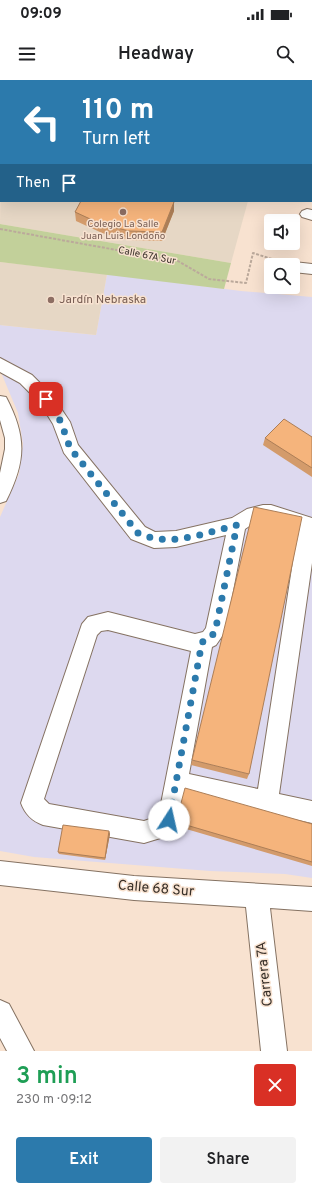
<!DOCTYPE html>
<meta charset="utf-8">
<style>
body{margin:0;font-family:Overpass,sans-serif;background:#f2f2f2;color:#202124;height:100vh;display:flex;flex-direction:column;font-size:15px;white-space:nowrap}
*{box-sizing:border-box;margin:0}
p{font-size:13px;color:#757577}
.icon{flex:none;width:22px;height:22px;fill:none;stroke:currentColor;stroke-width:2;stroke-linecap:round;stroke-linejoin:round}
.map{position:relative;height:971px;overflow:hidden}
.panel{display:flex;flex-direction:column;background:#fff;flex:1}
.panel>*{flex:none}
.top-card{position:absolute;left:0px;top:0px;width:312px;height:122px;box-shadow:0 4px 16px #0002;background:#2c7aac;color:#fff;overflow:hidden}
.controls{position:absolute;left:264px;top:134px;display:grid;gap:8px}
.controls a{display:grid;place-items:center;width:36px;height:36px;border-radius:4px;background:#fff;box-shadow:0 4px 16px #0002;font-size:20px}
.pin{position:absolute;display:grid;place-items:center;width:34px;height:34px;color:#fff;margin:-17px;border-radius:8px;box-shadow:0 2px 6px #0006}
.me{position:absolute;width:44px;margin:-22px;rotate:10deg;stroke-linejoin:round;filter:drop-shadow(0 0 3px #0008)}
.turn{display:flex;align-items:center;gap:14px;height:84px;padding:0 16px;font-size:18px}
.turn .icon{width:52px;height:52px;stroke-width:2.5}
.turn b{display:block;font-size:28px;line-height:34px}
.then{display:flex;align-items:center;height:38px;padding:0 16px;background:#0003;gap:8px;font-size:15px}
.round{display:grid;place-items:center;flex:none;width:42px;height:42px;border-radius:4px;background:#f2f2f2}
.headline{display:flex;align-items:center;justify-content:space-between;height:68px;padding:0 16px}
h1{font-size:24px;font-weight:600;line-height:30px;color:#1e9e55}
.button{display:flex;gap:8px;margin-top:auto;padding:8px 16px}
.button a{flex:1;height:46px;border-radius:4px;background:#2c7aac;color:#fff;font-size:16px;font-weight:600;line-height:46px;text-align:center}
.button a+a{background:#f2f2f2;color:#202124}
.status{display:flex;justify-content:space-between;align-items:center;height:28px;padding:0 20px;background:#fff;direction:ltr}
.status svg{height:11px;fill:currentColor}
header{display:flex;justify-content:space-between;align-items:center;height:52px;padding:0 16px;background:#fff;font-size:18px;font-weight:600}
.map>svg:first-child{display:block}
.industrial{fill:#ddd9ef}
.education{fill:#e6d7c5}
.green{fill:#c2d09a}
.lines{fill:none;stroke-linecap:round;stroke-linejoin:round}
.minor-casing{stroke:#857262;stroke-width:2}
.path{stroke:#bba99b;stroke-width:2;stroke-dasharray:3 1.5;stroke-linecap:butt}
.minor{fill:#fff;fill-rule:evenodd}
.wall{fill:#d39b6b}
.shaded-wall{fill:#ac7e57}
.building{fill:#f5b47c;stroke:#ac7e57}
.route{stroke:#2c7aac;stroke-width:7;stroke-dasharray:0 12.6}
.education-dot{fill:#8d6e63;stroke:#f8e2d0;stroke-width:1.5}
.labels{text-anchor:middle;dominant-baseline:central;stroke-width:3;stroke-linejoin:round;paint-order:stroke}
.far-education-label{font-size:10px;fill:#785e54;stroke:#f8e2d0}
.far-street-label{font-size:10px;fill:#362e27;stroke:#f8e2d0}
.education-label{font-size:12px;fill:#785e54;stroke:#f8e2d0;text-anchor:start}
.near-street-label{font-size:14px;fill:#362e27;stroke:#f8e2d0}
</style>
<div class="status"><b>09:09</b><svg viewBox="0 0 49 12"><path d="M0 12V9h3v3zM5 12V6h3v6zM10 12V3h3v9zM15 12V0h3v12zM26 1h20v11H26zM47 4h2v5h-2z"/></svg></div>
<header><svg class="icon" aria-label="menu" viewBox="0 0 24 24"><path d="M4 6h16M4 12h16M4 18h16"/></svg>Headway<svg class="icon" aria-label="search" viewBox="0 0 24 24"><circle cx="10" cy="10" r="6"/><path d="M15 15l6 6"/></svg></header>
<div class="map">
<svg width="312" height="971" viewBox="0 0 312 971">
<rect width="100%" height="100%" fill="#f8e2d0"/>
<path class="industrial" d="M107,194L241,211L312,217V798L285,794L210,791L34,777L0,771V437L19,394L23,364L18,333L0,290V245L96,255Z"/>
<path class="education" d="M1,77V121H248L231,183L0,144Z
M0,182L107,194L96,255L0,245Z"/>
<path class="green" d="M0,144L231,183L224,209L0,182Z"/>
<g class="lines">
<g class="minor-casing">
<path id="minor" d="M2,0H14L15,1H3Z
M254,0H273L274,1H255Z
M0,47H1L0,56Z
M307,129L312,130V140L302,137L300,134L302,131Z
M294,182L312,184V194L293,192V185H288Z
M0,278L32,295L52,315L70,342L78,365L145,447L155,452L176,451L232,438L247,429L263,425H271L312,438V483L279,714L312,721V743L185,715L177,748L167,756L144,763L43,745C32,741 25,734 21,723L82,544L88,537L108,532L195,554L203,552L206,548L226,455L176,467L154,468L131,459L64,373L53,344L40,323L20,303L0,292ZM257,441H271L298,449L258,709L189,694L212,567L216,565L225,552L245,449ZM108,550L191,571L159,734L153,738L144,741L49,724L44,719L97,555L101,551Z
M0,316L6,317C27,357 26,381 6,421L0,423V393L5,369V358L0,340Z
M0,781L134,796L312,807V831L270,828L287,971H261L246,827L134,820L0,805Z
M0,920L9,924L34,971H7L0,958Z"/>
</g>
<path class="path" d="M0,149L178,181L209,199L246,203L253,173L281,182"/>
<use href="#minor" class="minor"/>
</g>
<path class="wall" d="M174,122V131L162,161L129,160L102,153L76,141L75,132Z
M312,357V397L263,365L265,358Z
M192,680L249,694L247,699L191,685Z
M176,742L312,744V786L176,746Z
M109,751L110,754L105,780L59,774L58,772Z"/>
<path class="shaded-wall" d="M174,122V131L162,161V152Z
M109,751L110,754L105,780V778Z"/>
<path class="building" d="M161,0H170V1Z
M81,121H172L174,122L162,152L129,151L101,144L75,132Z
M284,339L312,357V388L265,358Z
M254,427L302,437L249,694L192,680Z
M185,708L312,744V782L176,742Z
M63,745L109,751L105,778L58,772Z"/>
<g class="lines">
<path class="route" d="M46,319L61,342L70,368L138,453C169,468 205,453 237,445L215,552L209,559L202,562L169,740"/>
</g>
<g class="education-dot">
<circle cx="123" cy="132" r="4"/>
<circle cx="51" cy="220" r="4"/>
</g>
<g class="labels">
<g class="far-education-label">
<text x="123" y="144">Colegio La Salle<tspan x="123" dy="12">Juan Luis Londoño</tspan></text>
</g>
<g class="far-street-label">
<text transform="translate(147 176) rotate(11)">Calle 67A Sur</text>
</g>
<g class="education-label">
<text x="59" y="220">Jardín Nebraska</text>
</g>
<g class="near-street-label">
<text transform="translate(156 809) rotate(5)">Calle 68 Sur</text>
<text transform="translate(265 894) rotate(-96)">Carrera 7A</text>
</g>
</g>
</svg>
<div class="controls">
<a><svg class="icon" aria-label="sound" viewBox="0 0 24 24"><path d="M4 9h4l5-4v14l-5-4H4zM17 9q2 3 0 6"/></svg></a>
<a><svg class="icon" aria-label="search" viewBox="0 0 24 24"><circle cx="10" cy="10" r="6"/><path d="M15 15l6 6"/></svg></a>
</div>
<div class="pin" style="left:46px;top:319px;background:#d93025"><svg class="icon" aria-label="arrive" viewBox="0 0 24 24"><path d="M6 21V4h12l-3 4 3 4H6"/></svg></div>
<svg class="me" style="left:169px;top:740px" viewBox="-20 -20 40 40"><circle r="19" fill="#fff"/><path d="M0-13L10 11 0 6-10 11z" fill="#2c7aac"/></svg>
<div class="top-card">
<div class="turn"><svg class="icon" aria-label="left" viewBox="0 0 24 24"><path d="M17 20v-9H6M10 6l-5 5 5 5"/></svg><div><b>110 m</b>Turn left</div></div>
<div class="then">Then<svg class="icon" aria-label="arrive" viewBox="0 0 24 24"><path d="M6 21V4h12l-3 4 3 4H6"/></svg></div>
</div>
</div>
<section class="panel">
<div class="headline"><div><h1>3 min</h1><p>230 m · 09:12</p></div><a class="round" style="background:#d93025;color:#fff"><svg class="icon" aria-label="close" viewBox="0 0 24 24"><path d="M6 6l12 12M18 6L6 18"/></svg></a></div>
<div class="button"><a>Exit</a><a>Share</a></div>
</section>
